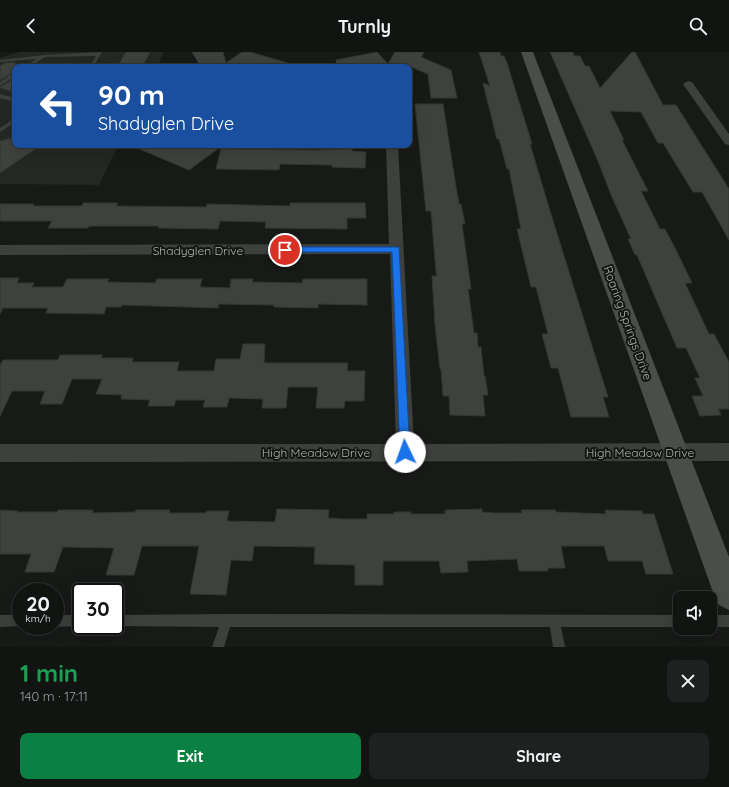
<!DOCTYPE html>
<meta charset="utf-8">
<style>
body{margin:0;font-family:Quicksand,sans-serif;background:#1f2120;color:#f1f3f6;height:100vh;display:flex;flex-direction:column;font-size:15px;white-space:nowrap}
*{box-sizing:border-box;margin:0}
p{font-size:13px;color:#9c9e9f}
.icon{flex:none;width:22px;height:22px;fill:none;stroke:currentColor;stroke-width:2;stroke-linecap:round;stroke-linejoin:round}
.map{position:relative;height:595px;overflow:hidden}
.side{display:flex;flex-direction:column;background:#121412;flex:1}
.side>*{flex:none}
.guide{position:absolute;left:12px;top:12px;width:400px;height:84px;border-radius:8px;box-shadow:0 4px 16px #0002,0 0 0 1px #313332;background:#1a4fa0;color:#fff;overflow:hidden}
.fabs{position:absolute;left:673px;top:539px;display:grid;gap:8px}
.fabs a{display:grid;place-items:center;width:44px;height:44px;border-radius:8px;background:#121412;box-shadow:0 4px 16px #0002,0 0 0 1px #313332;font-size:20px}
.speed{position:absolute;left:12px;top:531px;display:flex;gap:8px;font-size:20px;font-weight:700;text-align:center}
.speed>*{display:grid;place-content:center;width:52px;height:52px;border-radius:50%;background:#121412;box-shadow:0 4px 16px #0002,0 0 0 1px #313332;line-height:1}
.speed small{font-size:10px;font-weight:400}
.speed .limit{border:2px solid #111;border-radius:6px;background:#fff;color:#111}
.pin{position:absolute;display:grid;place-items:center;width:34px;height:34px;color:#fff;margin:-17px;border:2px solid #fff;border-radius:50%;box-shadow:0 1px 4px #0007}
.me{position:absolute;width:44px;margin:-22px;rotate:357deg;stroke-linejoin:round;filter:drop-shadow(0 0 3px #0008)}
.turn{display:flex;align-items:center;gap:14px;height:84px;padding:0 20px;font-size:18px}
.turn .icon{width:52px;height:52px;stroke-width:2.5}
.turn b{display:block;font-size:28px;line-height:34px}
.round{display:grid;place-items:center;flex:none;width:42px;height:42px;border-radius:8px;background:#1f2120}
.head{display:flex;align-items:center;justify-content:space-between;height:68px;padding:0 20px}
h1{font-size:24px;font-weight:800;line-height:30px;color:#1e9e55}
.primary-button{display:flex;gap:8px;margin-top:auto;padding:8px 20px}
.primary-button a{flex:1;height:46px;border-radius:8px;background:#0b8043;color:#fff;font-size:16px;font-weight:800;line-height:46px;text-align:center}
.primary-button a+a{background:#1f2120;color:#f1f3f6}
header{display:flex;justify-content:space-between;align-items:center;height:52px;padding:0 20px;background:#121412;font-size:18px;font-weight:800}
.map>svg:first-child{display:block}
.built{fill:#242724}
.building{fill:#3e413d;stroke:#333632}
.lines{fill:none;stroke-linecap:round;stroke-linejoin:round}
.lane{fill:#3d403c;fill-rule:evenodd}
.street{fill:#3d403c;fill-rule:evenodd}
.secondary{fill:#4a4e48;fill-rule:evenodd}
.route{fill:#1a73e8;stroke:#114b97}
.labels{text-anchor:middle;dominant-baseline:central;stroke-width:4;stroke-linejoin:round;paint-order:stroke}
.street-label{font-size:12px;fill:#b0b8ac;stroke:#131513}
</style>
<header><svg class="icon" aria-label="back" viewBox="0 0 24 24"><path d="M15 5l-7 7 7 7"/></svg>Turnly<svg class="icon" aria-label="search" viewBox="0 0 24 24"><circle cx="10" cy="10" r="6"/><path d="M15 15l6 6"/></svg></header>
<div class="map">
<svg width="729" height="595" viewBox="0 0 729 595">
<rect width="100%" height="100%" fill="#181a18"/>
<path class="built" d="M20,0H164L157,15H15V93H118L99,133L0,132V6Z"/>
<path class="building" d="M126,0H150L142,15H117Z
M192,0H223L226,11L242,0H250L288,11L287,15H201Z
M377,0L388,12L395,0H424L421,5L451,18L457,46H431L428,22L411,15H337L336,8Z
M479,0H500L501,4H504L507,11L532,92H530L550,159L608,345H603L609,365H571L558,316H551L542,282H548L536,235H531L517,177H521L509,117H507L499,87H497L483,31L490,34Z
M550,0H573L574,4H580L585,14H589L600,36L632,0H635L663,53H676L729,137V188L702,140H693L663,91H658L641,60L610,59L624,88H622L648,139H641L660,177H665L677,200L692,231H685L709,282H714L729,310V357H718L721,363L700,364L692,344H703L695,326H700L686,296H677L637,203H635L628,187H631L612,145L598,109Z
M15,10V20L0,28V14L5,11Z
M15,26V40L0,36V35Z
M415,52H443L456,135L459,152H461L465,172H462L467,208L471,237H468L474,281H477L478,295H481L484,324H485L488,343H483L485,364L450,363L449,344H443L441,317H440L435,273L432,224H437L436,220L431,159H426Z
M15,85V93H41L0,121V89Z
M130,93H223L189,118Z
M221,97L315,98L352,97V99L366,100L365,116L332,115V113L280,112L279,118L216,117Z
M83,151H118L116,154L206,155L207,152L290,154V151H365L366,166H347V177L265,176L266,170L220,169L218,177L158,176L159,174H89L88,176H48L52,169H0V152H34L33,154H82Z
M0,226H19L17,231H34L32,235H63L67,227H109L107,230L155,231L157,227H202L200,235L230,236L231,227H253L252,230L302,231L303,227H367V253L318,252V256L274,255V253L219,252L218,256L122,253L121,255H106L104,262L46,261L48,256H3L0,262Z
M243,292H265L264,311H348L347,319H365L364,349H345L344,356H316L318,335H288L286,356H262L263,347L229,346L227,355H203L205,348H176L174,354H148L150,348L121,347L122,343L96,342L102,327H72L62,352H40L45,339H12L0,364V313L3,308H58L60,303H102L101,306H133L132,310H179L177,319H214L216,307H240Z
M277,457L329,458L328,466L343,467H367V462H394V460H411V462H445V458L482,457V460L493,461H522L521,458H555L556,460L606,462L605,458L642,459L643,462H654L673,522H646L642,509H608L604,494H561L565,516H548V519H519L517,507L467,509L468,520L441,521L439,509H383V533H355V513L314,512L315,495L254,494L252,509L231,508L226,543L190,542L199,494H142L134,523H106L114,496L63,495L54,520H25L31,502H0V458L18,459L17,460H57L58,458H93L92,461L135,460L136,458H170L169,461H206L207,459H229L227,469L275,470Z"/>
<g class="lines">
<path class="lane" d="M102,0L93,15H89L96,4L45,5L30,15H25L36,7L0,10V8L44,3Z
M13,21H15V24L0,34V30Z
M0,42L15,46V50L0,46Z
M15,66V70L0,80V76Z
M227,562L680,563V575H561L565,595H553L550,575H230L224,595H212L219,575L114,574H115V563Z
M0,563H21V574H22L0,575Z
M55,563H81V574H82L55,575L54,574H55Z
M710,563H729V575H710Z"/>
<path class="street" d="M688,29L692,30L729,82V93L725,92L683,32Z
M386,93H398L414,392L729,391V409L0,410V392H396L390,202L0,203V193L389,192Z"/>
<path class="secondary" d="M521,0H533L729,505V558L719,553L714,543Z"/>
</g>
<path class="route" d="M285,195H399L410,400L409,404L405,405L401,404L400,400L392,200H285L281,198Z"/>
<g class="labels">
<g class="street-label">
<text x="198" y="198">Shadyglen Drive</text>
<text transform="translate(628 271) rotate(70)">Roaring Springs Drive</text>
<text x="316" y="400">High Meadow Drive</text>
<text x="640" y="400">High Meadow Drive</text>
</g>
</g>
</svg>
<div class="fabs">
<a><svg class="icon" aria-label="sound" viewBox="0 0 24 24"><path d="M4 9h4l5-4v14l-5-4H4zM17 9q2 3 0 6"/></svg></a>
</div>
<div class="speed"><div>20<small>km/h</small></div><div class="limit">30</div></div>
<div class="pin" style="left:285px;top:198px;background:#d93025"><svg class="icon" aria-label="arrive" viewBox="0 0 24 24"><path d="M6 21V4h12l-3 4 3 4H6"/></svg></div>
<svg class="me" style="left:405px;top:400px" viewBox="-20 -20 40 40"><circle r="19" fill="#fff"/><path d="M0-13L10 11 0 6-10 11z" fill="#1a73e8"/></svg>
<div class="guide">
<div class="turn"><svg class="icon" aria-label="left" viewBox="0 0 24 24"><path d="M17 20v-9H6M10 6l-5 5 5 5"/></svg><div><b>90 m</b>Shadyglen Drive</div></div>
</div>
</div>
<section class="side">
<div class="head"><div><h1>1 min</h1><p>140 m · 17:11</p></div><a class="round"><svg class="icon" aria-label="close" viewBox="0 0 24 24"><path d="M6 6l12 12M18 6L6 18"/></svg></a></div>
<div class="primary-button"><a>Exit</a><a>Share</a></div>
</section>
